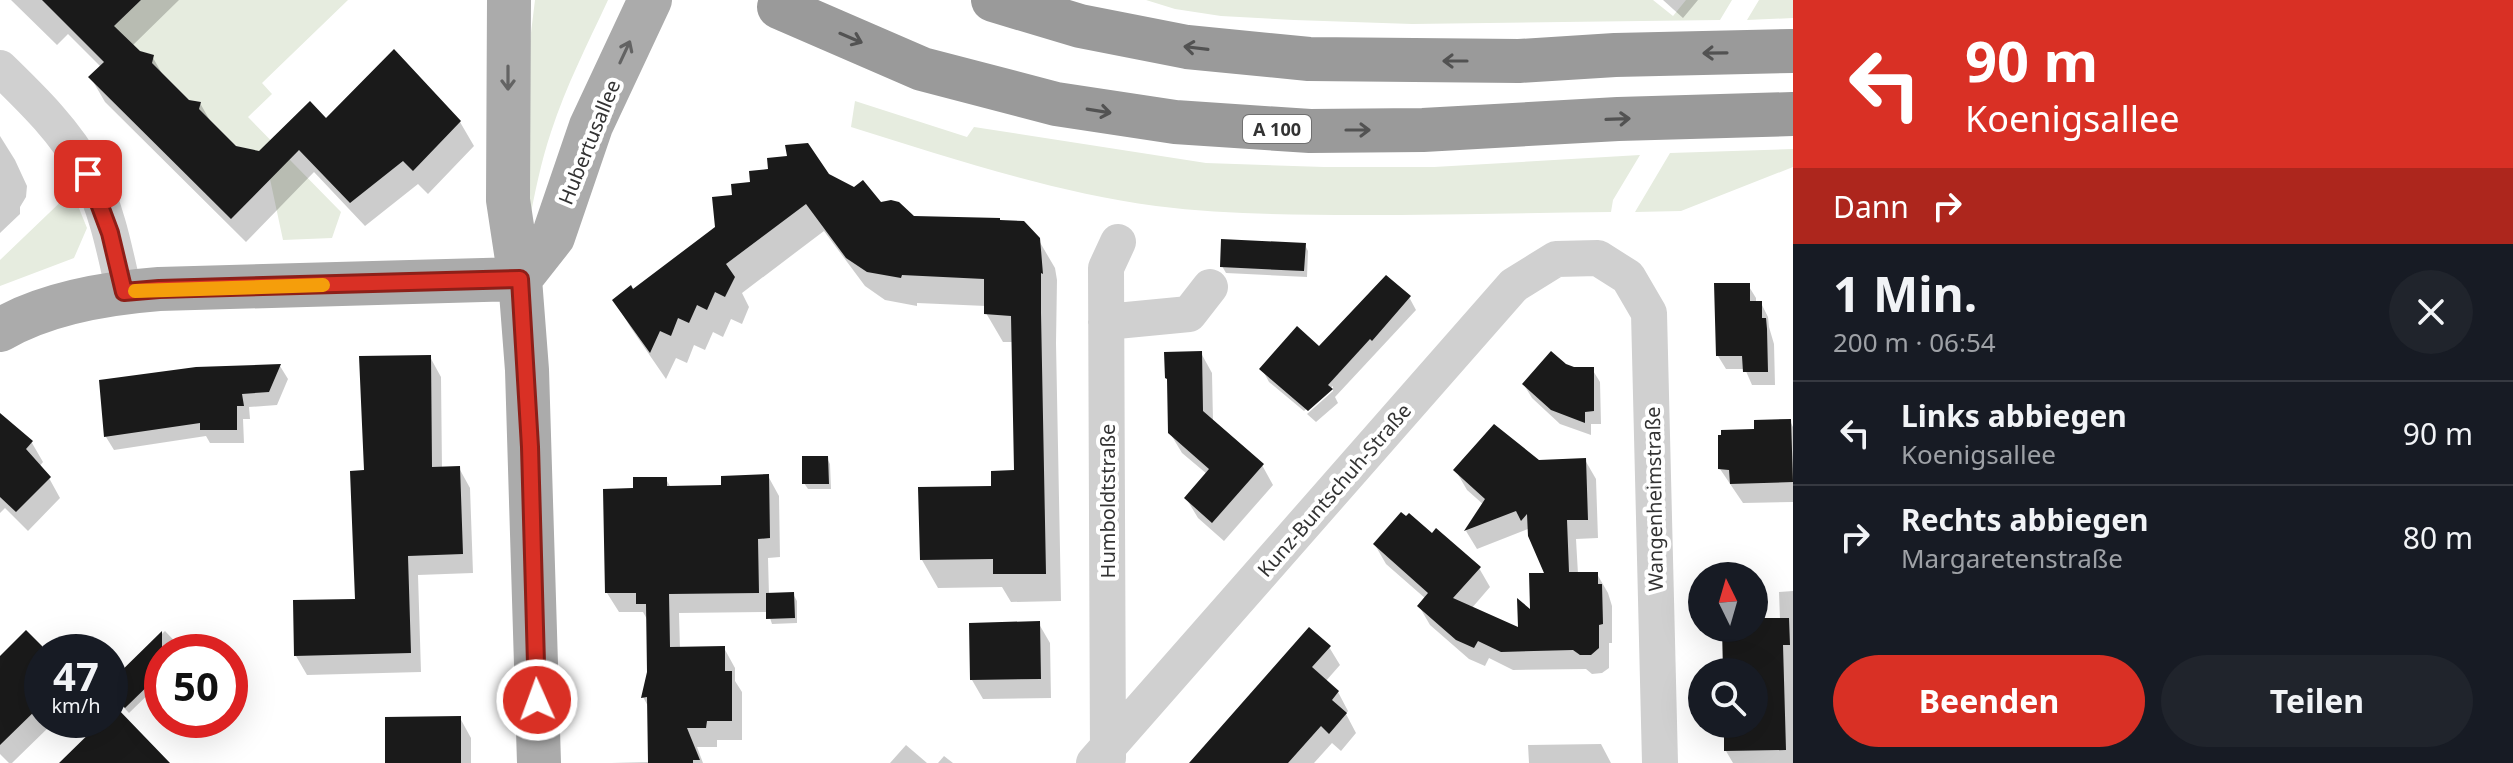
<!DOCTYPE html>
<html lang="de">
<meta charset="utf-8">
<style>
body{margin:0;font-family:"Noto Sans",sans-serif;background:#20242c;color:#f1f3f6;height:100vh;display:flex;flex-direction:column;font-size:30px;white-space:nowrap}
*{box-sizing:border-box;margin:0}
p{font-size:26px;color:#9ea1a6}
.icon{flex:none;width:44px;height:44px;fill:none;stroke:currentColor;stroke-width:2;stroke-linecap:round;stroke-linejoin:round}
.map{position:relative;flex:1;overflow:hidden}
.panel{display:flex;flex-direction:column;background:#171b24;width:720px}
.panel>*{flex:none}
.guide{background:#d93025;color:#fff;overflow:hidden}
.needle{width:52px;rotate:355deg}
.fabs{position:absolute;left:1688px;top:562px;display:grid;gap:16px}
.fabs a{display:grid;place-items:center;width:80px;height:80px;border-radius:50%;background:#171b24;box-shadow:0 8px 32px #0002;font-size:40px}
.speed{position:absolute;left:24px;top:634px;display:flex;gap:16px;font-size:40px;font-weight:700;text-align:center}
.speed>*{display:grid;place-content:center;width:104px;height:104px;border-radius:50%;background:#171b24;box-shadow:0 8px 32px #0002;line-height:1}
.speed small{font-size:20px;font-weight:400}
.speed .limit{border:12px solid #d22;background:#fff;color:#111}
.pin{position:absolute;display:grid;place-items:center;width:68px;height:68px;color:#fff;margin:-34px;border-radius:16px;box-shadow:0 4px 12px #0006}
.me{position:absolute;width:88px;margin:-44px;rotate:358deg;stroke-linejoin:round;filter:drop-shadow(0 0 6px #0008)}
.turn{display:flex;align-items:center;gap:28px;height:168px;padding:0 40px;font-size:36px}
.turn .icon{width:104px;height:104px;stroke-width:2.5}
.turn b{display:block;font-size:56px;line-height:68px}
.then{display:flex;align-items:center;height:76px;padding:0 40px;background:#0003;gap:16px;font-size:30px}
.round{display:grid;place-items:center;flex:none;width:84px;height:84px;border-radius:42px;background:#20242c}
.overview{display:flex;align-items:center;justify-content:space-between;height:136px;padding:0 40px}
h1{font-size:48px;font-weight:700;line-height:60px}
.action{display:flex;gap:16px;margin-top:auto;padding:16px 40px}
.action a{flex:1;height:92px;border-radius:48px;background:#d93025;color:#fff;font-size:32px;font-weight:700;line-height:92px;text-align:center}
.action a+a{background:#20242c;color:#f1f3f6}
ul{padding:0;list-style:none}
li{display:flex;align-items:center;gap:24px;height:104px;padding:0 40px;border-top:2px solid #363941}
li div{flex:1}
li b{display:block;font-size:30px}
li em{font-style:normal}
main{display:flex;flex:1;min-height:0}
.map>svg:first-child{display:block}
.green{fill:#e6ecdf}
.shadow{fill:#0003}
.building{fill:#1a1a1a}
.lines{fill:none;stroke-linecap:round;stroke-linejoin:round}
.minor{stroke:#d0d0d0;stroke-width:36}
.major{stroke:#ababab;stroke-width:44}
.highway{stroke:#9a9a9a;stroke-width:44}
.oneway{stroke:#525252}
.oneway2{stroke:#636363}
.route-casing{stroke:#8d1f18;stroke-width:20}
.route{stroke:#d93025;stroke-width:14}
.slow{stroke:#f59e0b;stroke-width:14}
.labels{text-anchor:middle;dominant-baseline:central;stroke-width:8;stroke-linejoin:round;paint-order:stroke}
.shield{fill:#fff;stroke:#707070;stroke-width:2}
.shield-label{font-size:18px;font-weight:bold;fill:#333}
.street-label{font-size:20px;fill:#333;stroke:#fff}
</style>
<main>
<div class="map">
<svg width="1793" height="763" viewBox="0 0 1793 763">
<rect width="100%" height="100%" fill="#fff"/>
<path class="green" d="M141,0H348L262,83L272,94L248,117L341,212L332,238L283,240L270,179L247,157L249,149L236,146L199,109L201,102L189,100L152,63L153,55L139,51L112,28Z
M535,0H608C588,43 566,86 551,132C541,162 535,192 529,223L530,41Z
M1146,0H1653L1673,16L1686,0H1732L1720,20L1412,24L1294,20L1221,16L1175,9Z
M1759,0H1793V18L1747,20Z
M855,101L967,137L974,127L1206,163L1324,167H1434L1640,155L1613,200L1611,212C1540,213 1470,214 1399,215C1318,215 1237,216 1156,206C1052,192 951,158 851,127Z
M1793,149V167L1681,211L1635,212L1670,153Z
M72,191L87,228L74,258L0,286V260Z"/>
<path class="shadow" d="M11,0H179L132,46L138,52L152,56L165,79L188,101L200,103L213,126L235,148L260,154L326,121L460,122L474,146L428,194L418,184L365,226L314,172L246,242L105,102L91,78L101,67L68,34L57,45Z
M1663,0H1698L1683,18Z
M0,136L15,160L27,186L26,197L20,207V214L0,233Z
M828,175L880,205L913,218L1038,239L1055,268L1057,280L1056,343L1061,601L1011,602L1002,587L938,588L922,560L994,488L1016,472L1013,342H1003L986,313V306L917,303V306L885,300L865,286L824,231L742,293L749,307L742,324L731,319L723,337L713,332L705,350L694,345L687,363L676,358L666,379L631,328L614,300L633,292Z
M1305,245L1308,251L1307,277L1226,273L1222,266Z
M1748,285L1756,298V303H1761L1768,317L1769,327L1774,344L1775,385H1752L1745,369H1726L1718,356Z
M1409,297L1416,310L1335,397L1338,403L1316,422L1307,414L1333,391V386L1304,411L1269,382L1262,369L1320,349Z
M1201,353L1212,373L1213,422L1262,465L1273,485L1224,541L1198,518L1186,498L1207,474L1182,453L1170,433Z
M430,357L441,377L442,469L459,468L470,488L473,573L418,575L421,672L307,675L296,656L357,601L366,472Z
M1565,365L1574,369H1592L1600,382L1601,424H1591V435L1560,424L1532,398L1524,385Z
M280,366L288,379L277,405L249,407L250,419H243L244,443H210L206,436L114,450L106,437L101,382L196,369Z
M1790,421L1793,427V502L1743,503L1720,469L1756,431Z
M7,422L32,443L43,462L39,467L49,478L60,498L28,531L5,508L0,513V428Z
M827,458L830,464L831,489H808L804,483Z
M1585,460L1596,479L1598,538L1576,539L1578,574H1597L1608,593L1612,606V643H1609V668L1602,673L1592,674L1586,669L1513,670L1489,658L1485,666L1469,659L1430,625L1419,606L1426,599L1386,564L1375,545L1432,536L1479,568L1490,587L1471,609L1520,630L1532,614L1547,575L1528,529L1477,549L1466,531L1484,505L1467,490L1456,471L1538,462Z
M768,476L779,496L780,557L768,558L769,595L793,594L797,601V623L772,624L768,612L679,613L680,649L724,648L735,668V681L742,692V740H717V747H697L703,763H611L650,762L649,708L643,697L649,672L648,621L643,612H619L607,593L636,490L666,479L671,488L723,487Z
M1793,591V763H1733L1726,751V724H1754V672H1725L1724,628H1754V620H1780L1779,592Z
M1039,624L1050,643L1051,698L983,699L972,680Z
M165,631L185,652H162V681L129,713L111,694L110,684Z
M26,633L45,652H42V720H48L51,725L12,763H9L0,754V658Z
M1329,647L1340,665L1325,682L1338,692L1348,711L1346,714L1356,733L1341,751L1332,743L1314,763H1193Z
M460,718L471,738V763H387Z
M1601,744L1611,763H1529L1528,745Z
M906,745L927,763H890Z
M944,756L953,763H938Z"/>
<path class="building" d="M42,0H141L114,26L140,51L154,55L152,63L189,100L201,102L199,109L236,146L259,151L310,101L326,118L394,49L461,121L413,171L403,161L350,203L299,150L231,219L88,77L104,62Z
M808,143L829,174L854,187L863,180L881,202L891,200L899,202L914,216L1000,218V220L1024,221L1040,238L1043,274L1041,273V313L1046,574H993V559L920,560L918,487L991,486V471L1014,470L1011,316L984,314V279L902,275L901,278L867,272L846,258L806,204L726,264L735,277L725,297L715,292L707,310L697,305L689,323L678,318L671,336L660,331L650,353L612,300L631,285L633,289L715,227L712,197L732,195L731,184L750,182L749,171L768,169L767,158L787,156L785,145Z
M1221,239L1306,243L1304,271L1220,267Z
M1386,275L1411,296L1372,341L1370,339L1328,385L1333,389L1308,411L1259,369L1297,326L1319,346Z
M1714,283H1750V301H1762V318H1766L1767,329L1768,372H1743L1742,356H1716Z
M1202,351L1203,411L1264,464L1212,523L1184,498L1209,469L1168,433L1167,379L1165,378L1164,352Z
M1551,351L1566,364L1574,367H1594V411L1585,412V423L1551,410L1522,384Z
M431,355L432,467L460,466L463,554L408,556L411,653L294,656L293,600L355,599L350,471L364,470L359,356Z
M281,364L269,392L242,394L244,406H237V430H200V423L104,437L99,380L196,367Z
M0,413L33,441L26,449L51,477L16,512L0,497Z
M1791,419L1793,482L1730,484L1729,470L1718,469V435H1721V430L1754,429V420Z
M1494,424L1539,460L1586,458L1588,520H1567L1569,572H1598V584H1602L1603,624L1599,625V648L1591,655H1580L1573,650L1501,652L1478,641L1474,648L1456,640L1417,606L1428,593L1373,544L1401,512L1406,516L1409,513L1432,533L1436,528L1481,567L1453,598L1518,627L1517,598L1530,609L1529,573H1544L1528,536L1527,514L1521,521L1516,511L1464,531L1485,499L1453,470Z
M802,456H828L829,484H802Z
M769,474L770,538L758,539L759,593L669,594L670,647L725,646V671H732V721H707L706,728H687L700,760H693V763H648L647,697L641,698L647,672L646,604H636V593H605L603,489L633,488V477H667V486L721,485V476Z
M794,592L795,618L766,619V593Z
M1754,618H1789L1790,645H1783L1786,750L1724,751V724H1754V672H1723L1722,628H1754Z
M1040,621L1041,679L970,680L969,623Z
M1309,627L1331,646L1312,667L1339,691L1332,700L1347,713L1329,734L1321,726L1288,763H1189Z
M26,630L42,646V704L0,745V656Z
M162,631V672L125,708L110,693V682Z
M116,707L170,763H59L103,720H110V713Z
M461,716V763H385V717Z"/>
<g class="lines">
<path class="minor" d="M0,68C33,100 66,132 88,173C107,209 115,252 124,292
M1106,322L1189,314L1210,287
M1108,758L1106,268L1118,242
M1094,763L1514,285L1556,259L1598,258L1628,277L1649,313L1660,763"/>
<path class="major" d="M509,0L508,200L520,279L527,370L539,763
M520,279L553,237L591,126L650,0
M0,330C46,303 107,293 159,289L520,279"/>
<path class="highway" d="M993,0L1080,26L1187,47L1309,59L1519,61L1615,55L1793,51
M779,7L922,69L1056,104L1175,122L1310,131L1423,130L1618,119L1793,114"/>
</g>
<defs><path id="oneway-shaft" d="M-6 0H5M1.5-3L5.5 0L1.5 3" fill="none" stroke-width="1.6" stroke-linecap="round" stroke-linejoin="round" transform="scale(2)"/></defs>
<g class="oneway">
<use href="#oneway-shaft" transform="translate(851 38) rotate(23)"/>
<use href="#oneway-shaft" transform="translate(1196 48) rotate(-173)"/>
<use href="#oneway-shaft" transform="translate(1715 53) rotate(179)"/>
<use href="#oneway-shaft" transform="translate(1455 61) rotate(180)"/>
<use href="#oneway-shaft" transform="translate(1099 111) rotate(9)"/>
<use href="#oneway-shaft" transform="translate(1618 119) rotate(-2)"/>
<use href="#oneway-shaft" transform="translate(1358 130)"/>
</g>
<g class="oneway2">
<use href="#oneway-shaft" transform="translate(625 52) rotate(-65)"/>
<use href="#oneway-shaft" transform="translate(508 78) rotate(90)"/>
</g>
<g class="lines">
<g class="route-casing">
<path id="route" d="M88,174L110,233L124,292L159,289L520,279L530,447L537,700"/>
</g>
<use href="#route" class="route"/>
<path class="slow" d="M135,291L323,285"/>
</g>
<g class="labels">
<rect class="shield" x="1243" y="115" width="68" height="28" rx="6"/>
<g class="shield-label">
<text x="1277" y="129">A 100</text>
</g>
<g class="street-label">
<text transform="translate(589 142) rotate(-68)">Hubertusallee</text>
<text transform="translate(1334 490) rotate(-49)">Kunz-Buntschuh-Straße</text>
<text transform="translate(1654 499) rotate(-91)">Wangenheimstraße</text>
<text transform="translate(1107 501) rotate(-90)">Humboldtstraße</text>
</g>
</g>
</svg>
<div class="fabs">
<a><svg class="needle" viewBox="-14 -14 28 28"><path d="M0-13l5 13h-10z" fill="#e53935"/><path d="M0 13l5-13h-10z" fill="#9ea1a6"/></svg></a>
<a><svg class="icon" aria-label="search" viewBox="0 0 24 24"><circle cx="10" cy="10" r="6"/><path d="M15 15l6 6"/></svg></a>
</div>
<div class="speed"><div>47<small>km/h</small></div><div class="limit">50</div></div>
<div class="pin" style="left:88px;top:174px;background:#d93025"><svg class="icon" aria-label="arrive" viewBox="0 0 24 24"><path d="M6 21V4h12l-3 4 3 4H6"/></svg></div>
<svg class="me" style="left:537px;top:700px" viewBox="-20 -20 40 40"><circle r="17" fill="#d93025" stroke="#fff" stroke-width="3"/><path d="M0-11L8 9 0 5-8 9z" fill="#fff"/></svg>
</div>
<section class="panel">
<div class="guide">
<div class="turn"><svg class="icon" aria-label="left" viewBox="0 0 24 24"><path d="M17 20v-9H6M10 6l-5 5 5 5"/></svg><div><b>90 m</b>Koenigsallee</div></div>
<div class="then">Dann<svg class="icon" aria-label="right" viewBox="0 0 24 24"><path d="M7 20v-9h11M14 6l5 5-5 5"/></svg></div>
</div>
<div class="overview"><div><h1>1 Min.</h1><p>200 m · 06:54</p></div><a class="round"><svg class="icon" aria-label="close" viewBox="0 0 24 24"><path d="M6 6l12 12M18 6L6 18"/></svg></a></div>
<ul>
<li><svg class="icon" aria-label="left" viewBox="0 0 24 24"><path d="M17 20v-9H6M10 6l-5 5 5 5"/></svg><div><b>Links abbiegen</b><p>Koenigsallee</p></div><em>90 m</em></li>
<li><svg class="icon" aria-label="right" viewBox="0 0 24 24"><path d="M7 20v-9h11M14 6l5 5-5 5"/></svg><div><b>Rechts abbiegen</b><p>Margaretenstraße</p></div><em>80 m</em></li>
</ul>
<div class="action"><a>Beenden</a><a>Teilen</a></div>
</section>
</main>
